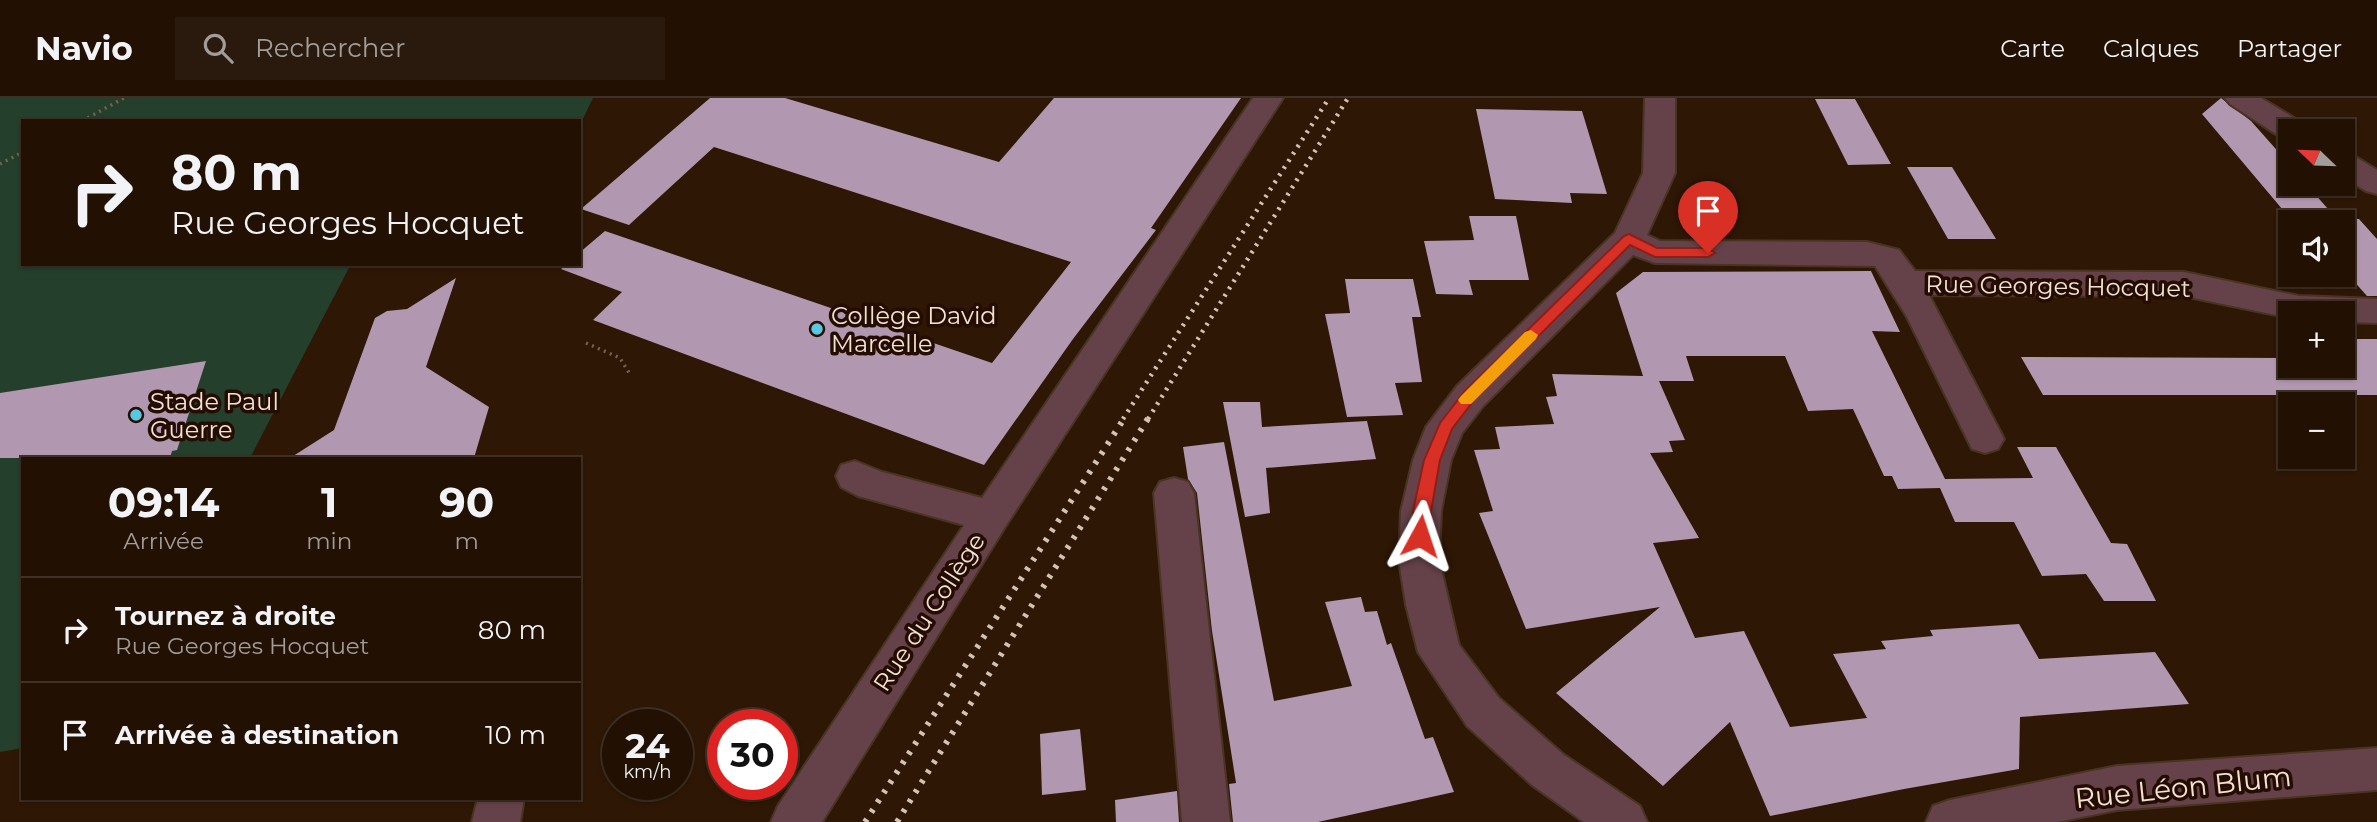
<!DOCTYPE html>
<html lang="fr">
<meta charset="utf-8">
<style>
body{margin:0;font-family:Montserrat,sans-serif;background:#2a1a0d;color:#f1f3f6;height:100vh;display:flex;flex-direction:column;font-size:26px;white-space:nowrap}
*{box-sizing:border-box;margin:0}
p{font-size:23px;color:#a29d9a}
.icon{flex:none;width:38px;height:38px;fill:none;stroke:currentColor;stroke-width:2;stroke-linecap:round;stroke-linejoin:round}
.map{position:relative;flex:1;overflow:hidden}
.panel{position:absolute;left:21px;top:359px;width:560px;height:343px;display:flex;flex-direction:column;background:#221103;border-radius:0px;box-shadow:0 2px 5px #0004,0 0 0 2px #3f3125}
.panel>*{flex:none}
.banner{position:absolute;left:21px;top:21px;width:560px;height:147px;border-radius:0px;box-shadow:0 2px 5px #0004,0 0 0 2px #3f3125;background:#221103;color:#f1f3f6;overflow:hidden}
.needle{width:46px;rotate:293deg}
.fabs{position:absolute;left:2278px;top:21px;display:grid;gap:14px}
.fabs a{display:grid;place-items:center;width:77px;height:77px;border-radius:0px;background:#221103;box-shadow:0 2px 5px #0004,0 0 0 2px #3f3125;font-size:35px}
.speed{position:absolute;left:602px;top:611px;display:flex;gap:14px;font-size:35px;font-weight:700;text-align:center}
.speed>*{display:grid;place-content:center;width:91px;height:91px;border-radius:50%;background:#221103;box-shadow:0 2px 5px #0004,0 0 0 2px #3f3125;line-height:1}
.speed small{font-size:18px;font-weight:400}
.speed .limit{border:10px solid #d22;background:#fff;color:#111}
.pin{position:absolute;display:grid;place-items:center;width:60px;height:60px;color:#fff;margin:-72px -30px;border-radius:50% 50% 50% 0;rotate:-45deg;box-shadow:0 0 7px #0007}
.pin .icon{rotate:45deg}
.me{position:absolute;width:77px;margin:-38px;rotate:5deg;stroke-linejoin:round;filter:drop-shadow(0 0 5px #0008)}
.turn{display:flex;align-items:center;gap:24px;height:147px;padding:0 35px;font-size:32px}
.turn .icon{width:91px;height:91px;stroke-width:2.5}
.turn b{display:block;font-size:49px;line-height:60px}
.eta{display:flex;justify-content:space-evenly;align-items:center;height:119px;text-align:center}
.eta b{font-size:42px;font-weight:700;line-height:49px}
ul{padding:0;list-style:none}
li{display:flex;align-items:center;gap:21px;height:105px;padding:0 35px;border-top:2px solid #3f3125}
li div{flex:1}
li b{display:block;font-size:26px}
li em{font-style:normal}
header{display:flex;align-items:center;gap:42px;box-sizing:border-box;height:98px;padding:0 35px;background:#221103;border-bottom:2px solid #3f3125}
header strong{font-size:33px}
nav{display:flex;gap:38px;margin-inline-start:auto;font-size:24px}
.search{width:490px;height:63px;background:#2a1a0d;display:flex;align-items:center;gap:18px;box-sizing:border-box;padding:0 24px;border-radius:0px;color:#a29d9a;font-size:26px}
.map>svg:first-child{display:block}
.green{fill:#243f2c}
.building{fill:#b297b1}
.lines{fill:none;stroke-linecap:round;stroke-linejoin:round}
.minor-casing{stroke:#493321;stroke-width:4}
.path{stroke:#766151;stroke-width:3.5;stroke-dasharray:2 4.5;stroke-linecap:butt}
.minor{fill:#654249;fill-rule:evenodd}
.rail-far1{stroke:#d4c2b5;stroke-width:4.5;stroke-dasharray:2.5 6;stroke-linecap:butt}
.rail{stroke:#d4c2b5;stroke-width:6;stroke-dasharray:3.5 8;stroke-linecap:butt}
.route{fill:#d93025;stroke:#8d1f18;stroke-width:2}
.slow{fill:#f59e0b}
.poi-dot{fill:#56c9e0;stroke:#240d00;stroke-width:2.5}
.labels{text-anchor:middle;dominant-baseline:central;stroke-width:7;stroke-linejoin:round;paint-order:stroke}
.street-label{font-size:24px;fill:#f2e1d5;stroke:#240d00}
.poi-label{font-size:24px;fill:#f2e1d5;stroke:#240d00;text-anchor:start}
.near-street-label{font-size:28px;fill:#f2e1d5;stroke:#240d00}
</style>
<header>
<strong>Navio</strong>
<div class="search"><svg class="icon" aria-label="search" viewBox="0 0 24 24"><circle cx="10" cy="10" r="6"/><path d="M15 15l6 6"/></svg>Rechercher</div>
<nav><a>Carte</a><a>Calques</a><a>Partager</a></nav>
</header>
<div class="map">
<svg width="2377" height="724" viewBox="0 0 2377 724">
<rect width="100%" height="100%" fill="#2e1704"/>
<path class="green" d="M0,0H593L579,29V23H23V166H351L250,360H23V650L0,654Z"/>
<path class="building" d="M710,0H785L999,64L1054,0H1241L1151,130L1156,132L1073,241L984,367L593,222L622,194L561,171L567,166H579V155L605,133L992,265L1071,164L714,49L629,127L581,111Z
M2221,0L2251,23L2291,68V86H2306L2336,120L2359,121L2377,141V198H2367L2343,171V124H2293L2202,16Z
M1815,1H1855L1891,66L1848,67Z
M1476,11L1582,13L1607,96L1570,95L1572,105L1495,101Z
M1907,69H1952L1996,141H1948Z
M1469,118H1516L1529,182H1469L1473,197L1436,196L1424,143L1474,142Z
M1871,173L1900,234L1872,233L1945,381L2033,380L2017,349H2056L2111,445L2127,446L2156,503H2104L2086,476L2042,478L2014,424H1955L1940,390L1898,391L1892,378H1884L1853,311L1808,313L1785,258H1686L1694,283H1659L1685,342L1669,343L1673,354L1650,355L1699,440L1653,445L1695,540L1744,533L1790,629L1867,620L1833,556L1886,551L1881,543L1933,538L1930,532L2019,526L2039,561L2155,554L2189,606L2020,619L2019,671L1904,691L1770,718L1730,624L1663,688L1556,595L1660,509L1526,531L1479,415L1493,413L1474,352L1500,351L1495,329L1554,326L1546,299L1557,298L1552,276L1643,278L1616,195L1643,174Z
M456,180L426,269L489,309L474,360H290L334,332L375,220L387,213L407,211Z
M1345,181H1413L1421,219H1412L1422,284L1395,285L1403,317L1347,319L1325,216L1350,215Z
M2343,241H2377V297H2043L2021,259L2291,260V268H2343Z
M206,263L177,352L172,353L170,360H0V295Z
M1223,304H1260L1262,329L1367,323L1376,361L1266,370L1270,415L1245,419Z
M1224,344L1274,603L1352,588L1325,504L1361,499L1365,514L1377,513L1387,547L1391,545L1425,641L1433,639L1454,694L1318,724H1233L1229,686L1236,685L1212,533L1197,395L1188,381L1183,349Z
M1080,631L1086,692L1042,697L1040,636Z
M1177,693L1179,724H1116L1115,702Z"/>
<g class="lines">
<g class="minor-casing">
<path id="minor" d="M1253,0H1283L1005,429L822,724H771L778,708L964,427L858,398L841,389L836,378L841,367L855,363L882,374L982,400Z
M1645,0H1675V75L1647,137L1660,143L1867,144L1899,152L1915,173L2184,174L2299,198L2377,201V225L2343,224V215H2291V220L2184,198L1929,197L2004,341L1998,351L1985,355L1972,351L1907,219L1875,168L1655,165L1633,157L1483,308L1462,335L1451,362L1441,413L1439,462L1459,547L1499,600L1564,657L1640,708L1647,724H1584L1532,687L1467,628L1418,554L1406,507L1399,462L1401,413L1413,362L1426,329L1457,288L1615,135L1643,75Z
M2225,0H2261L2304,26L2308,33H2291V42L2282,40L2230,6Z
M2343,55L2354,58L2377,72V96L2366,93L2343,79Z
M1174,380L1188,384L1194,395L1230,724H1182L1154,395L1160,384Z
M2377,650V692L2117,712L2057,724H1926L1933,708L1950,702L2117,668Z
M478,700H524L520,724H472Z"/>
</g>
<path class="path" d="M82,23L124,0
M0,66L23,54
M586,245L620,260L631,278"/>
<use href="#minor" class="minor"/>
<path class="rail-far1" d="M1123,321L1329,0
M1148,321L1348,0"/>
<path class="rail" d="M865,724L1125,319
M897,724L1149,319"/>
</g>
<path class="route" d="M1629,136L1657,150H1708L1715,155L1708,159H1655L1630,147L1475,301L1452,331L1440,362L1426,442H1414L1412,438L1413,413L1424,362L1440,325L1464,294L1624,138Z"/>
<path class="slow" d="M1531,232L1538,237L1536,241L1471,306H1461L1458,302L1461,298L1525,234Z"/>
<g class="poi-dot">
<circle cx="817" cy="231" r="7"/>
<circle cx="136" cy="317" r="7"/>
</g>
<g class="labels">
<g class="street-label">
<text transform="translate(2058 188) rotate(1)">Rue Georges Hocquet</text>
<text transform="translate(929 514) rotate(-57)">Rue du Collège</text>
</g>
<g class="poi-label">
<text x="831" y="217">Collège David<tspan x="831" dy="28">Marcelle</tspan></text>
<text x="150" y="303">Stade Paul<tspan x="150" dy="28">Guerre</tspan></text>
</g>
<g class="near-street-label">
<text transform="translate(2183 689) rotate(-6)">Rue Léon Blum</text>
</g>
</g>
</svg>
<div class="fabs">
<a><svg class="needle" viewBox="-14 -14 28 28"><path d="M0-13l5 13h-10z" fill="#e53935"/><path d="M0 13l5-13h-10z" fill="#a29d9a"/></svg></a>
<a><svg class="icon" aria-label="sound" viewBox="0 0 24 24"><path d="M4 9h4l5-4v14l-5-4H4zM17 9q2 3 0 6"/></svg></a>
<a>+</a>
<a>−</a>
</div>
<div class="speed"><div>24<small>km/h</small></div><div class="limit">30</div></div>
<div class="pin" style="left:1708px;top:155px;background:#d93025"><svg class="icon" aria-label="arrive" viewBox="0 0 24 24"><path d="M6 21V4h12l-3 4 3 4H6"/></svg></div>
<svg class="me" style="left:1420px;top:438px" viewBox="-20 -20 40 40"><path d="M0-17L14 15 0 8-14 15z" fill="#d93025" stroke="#fff" stroke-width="4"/></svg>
<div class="banner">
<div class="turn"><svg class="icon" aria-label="right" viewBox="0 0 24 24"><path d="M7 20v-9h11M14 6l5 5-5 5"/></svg><div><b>80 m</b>Rue Georges Hocquet</div></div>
</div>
<section class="panel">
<div class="eta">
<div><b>09:14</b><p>Arrivée</p></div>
<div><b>1</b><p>min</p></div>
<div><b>90</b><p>m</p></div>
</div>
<ul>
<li><svg class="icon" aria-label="right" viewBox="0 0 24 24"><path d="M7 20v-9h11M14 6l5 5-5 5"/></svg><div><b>Tournez à droite</b><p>Rue Georges Hocquet</p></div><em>80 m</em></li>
<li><svg class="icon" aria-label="arrive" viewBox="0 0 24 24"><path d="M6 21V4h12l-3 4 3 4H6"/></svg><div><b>Arrivée à destination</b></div><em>10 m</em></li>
</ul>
</section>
</div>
